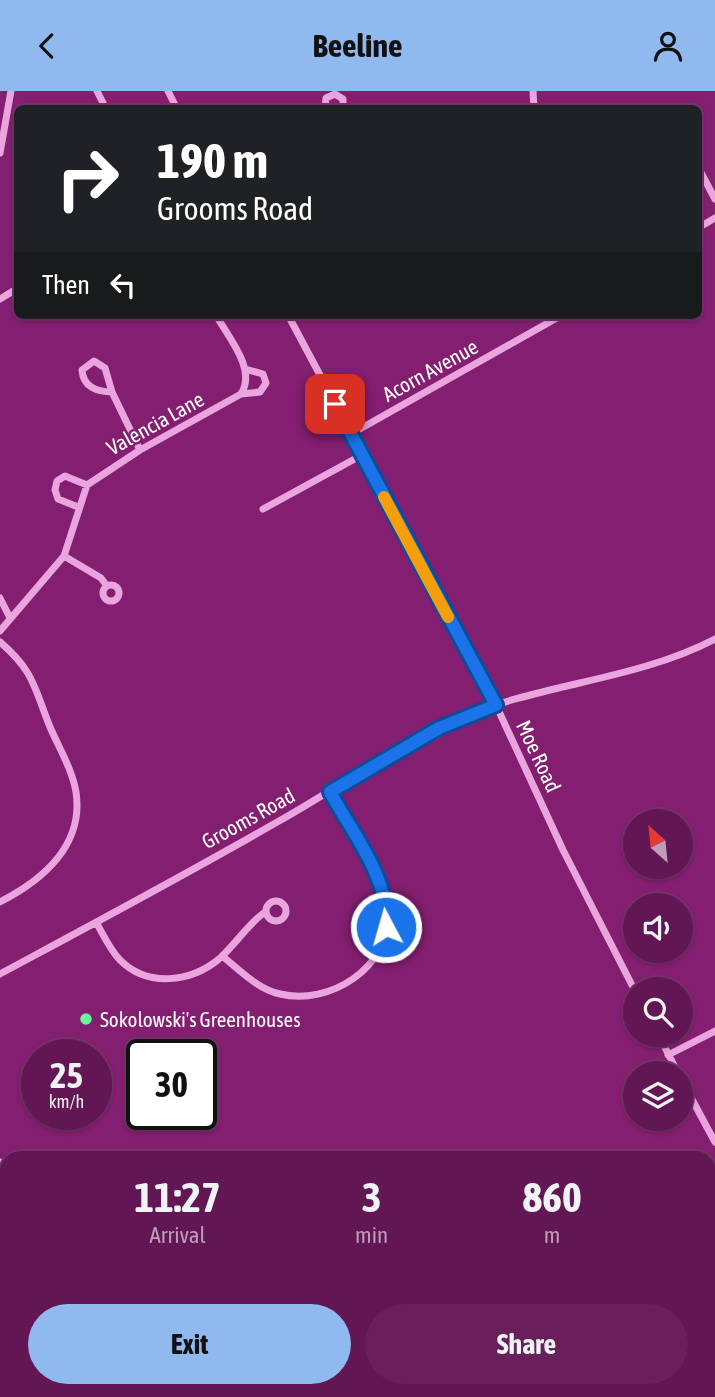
<!DOCTYPE html>
<style>
body{margin:0;font-family:"Asap Condensed",sans-serif;background:#691f5a;color:#f1f3f6;height:100vh;display:flex;flex-direction:column;font-size:26px;white-space:nowrap}
*{box-sizing:border-box;margin:0}
p{font-size:23px;color:#bb9fb8}
.icon{flex:none;width:38px;height:38px;fill:none;stroke:currentColor;stroke-width:2;stroke-linecap:round;stroke-linejoin:round}
.map{position:relative;flex:1;overflow:hidden}
.drawer{position:absolute;left:0px;top:1060px;width:716px;height:247px;display:flex;flex-direction:column;background:#631654;border-radius:21px 21px 0 0;box-shadow:0 2px 5px #0004,0 0 0 2px #77356b}
.drawer>*{flex:none}
.guide{position:absolute;left:14px;top:14px;width:688px;height:214px;border-radius:10px;box-shadow:0 2px 5px #0004,0 0 0 2px #77356b;background:#202124;color:#fff;overflow:hidden}
.needle{width:46px;rotate:333deg}
.fabs{position:absolute;left:623px;top:718px;display:grid;gap:14px}
.fabs a{display:grid;place-items:center;width:70px;height:70px;border-radius:50%;background:#631654;box-shadow:0 2px 5px #0004,0 0 0 2px #77356b;font-size:35px}
.speed{position:absolute;left:21px;top:948px;display:flex;gap:14px;font-size:35px;font-weight:700;text-align:center}
.speed>*{display:grid;place-content:center;width:91px;height:91px;border-radius:50%;background:#631654;box-shadow:0 2px 5px #0004,0 0 0 2px #77356b;line-height:1}
.speed small{font-size:18px;font-weight:400}
.speed .limit{border:4px solid #111;border-radius:10px;background:#fff;color:#111}
.pin{position:absolute;display:grid;place-items:center;width:60px;height:60px;color:#fff;margin:-30px;border-radius:14px;box-shadow:0 4px 10px #0006}
.me{position:absolute;width:77px;margin:-38px;rotate:354deg;stroke-linejoin:round;filter:drop-shadow(0 0 5px #0008)}
.turn{display:flex;align-items:center;gap:24px;height:147px;padding:0 28px;font-size:32px}
.turn .icon{width:91px;height:91px;stroke-width:2.5}
.turn b{display:block;font-size:49px;line-height:60px}
.then{display:flex;align-items:center;height:66px;padding:0 28px;background:#0003;gap:14px;font-size:26px}
.eta{display:flex;justify-content:space-evenly;align-items:center;height:119px;text-align:center}
.eta b{font-size:42px;font-weight:700;line-height:49px}
.cta{display:flex;gap:14px;margin-top:auto;padding:14px 28px}
.cta a{flex:1;height:80px;border-radius:42px;background:#90b9f0;color:#111;font-size:28px;font-weight:700;line-height:80px;text-align:center}
.cta a+a{background:#691f5a;color:#f1f3f6}
header{display:flex;justify-content:space-between;align-items:center;height:91px;padding:0 28px;background:#90b9f0;color:#111;font-size:32px;font-weight:700}
.map>svg:first-child{display:block}
.lines{fill:none;stroke-linecap:round;stroke-linejoin:round}
.minor{stroke:#eaa5de;stroke-width:7}
.route-casing{stroke:#114b97;stroke-width:18}
.route{stroke:#1a73e8;stroke-width:12}
.slow{stroke:#f59e0b;stroke-width:12}
.poi-dot{fill:#64f996;stroke:#841e70;stroke-width:2.5}
.labels{text-anchor:middle;dominant-baseline:central;stroke-width:5;stroke-linejoin:round;paint-order:stroke}
.street-label{font-size:21px;fill:#fff;stroke:#841e70}
.poi-label{font-size:21px;fill:#fff;stroke:#841e70;text-anchor:start}
</style>
<header><svg class="icon" aria-label="back" viewBox="0 0 24 24"><path d="M15 5l-7 7 7 7"/></svg>Beeline<svg class="icon" aria-label="person" viewBox="0 0 24 24"><circle cx="12" cy="8" r="4"/><path d="M4 21q1-7 8-7t8 7"/></svg></header>
<div class="map">
<svg width="715" height="1306" viewBox="0 0 715 1306">
<rect width="100%" height="100%" fill="#841e70"/>
<g class="lines">
<path class="minor" d="M97,0L106,18
M168,0L177,18
M533,0L534,18
M325,18L326,7L335,3L343,8V18
M0,62L11,0
M698,76L715,108
M698,137L715,127
M0,208L18,197
M216,224C228,246 257,278 241,303
M288,224L496,614L563,759L635,900
M94,270L105,277L112,301C97,301 83,296 82,279Z
M112,301L140,359
M351,343L562,224
M78,416L58,408L55,399L57,390L65,385L87,394L140,359L241,303L260,301L266,292L263,283L245,278
M263,418L362,364
M64,465L101,487L107,495
M103 502a8 8 0 1 1 16 0a8 8 0 1 1-16 0Z
M0,507L10,527
M0,540L64,465L87,394
M0,551C34,580 34,596 50,636C59,657 72,678 76,701C84,754 43,789 0,811
M266 820a10 10 0 1 1 20 0a10 10 0 1 1-20 0Z
M96,831C103,843 110,859 120,869C148,897 191,891 219,868C236,853 247,834 265,821
M222,865C240,879 257,898 280,903C329,915 391,877 388,821C385,785 348,733 330,701
M0,883C93,833 187,783 279,730C338,697 395,655 458,628C541,592 634,590 715,548
M658,943L678,982
M668,964L715,940
M681,988L715,1051
M0,1071L7,1089
M7,1101L2,1109L7,1122
M709,1114L715,1111
M709,1248L715,1245
M600,1306L610,1300"/>
</g>
<g class="lines">
<g class="route-casing">
<path id="route" d="M335,313L496,614L439,637L330,701C351,740 391,789 386,836"/>
</g>
<use href="#route" class="route"/>
<path class="slow" d="M384,406L448,526"/>
</g>
<circle class="poi-dot" cx="86" cy="928" r="7"/>
<g class="labels">
<g class="street-label">
<text transform="translate(430 279) rotate(-29)">Acorn Avenue</text>
<text transform="translate(155 332) rotate(-29)">Valencia Lane</text>
<text transform="translate(539 665) rotate(65)">Moe Road</text>
<text transform="translate(248 727) rotate(-29)">Grooms Road</text>
</g>
<g class="poi-label">
<text x="100" y="928">Sokolowski's Greenhouses</text>
</g>
</g>
</svg>
<div class="fabs">
<a><svg class="needle" viewBox="-14 -14 28 28"><path d="M0-13l5 13h-10z" fill="#e53935"/><path d="M0 13l5-13h-10z" fill="#bb9fb8"/></svg></a>
<a><svg class="icon" aria-label="sound" viewBox="0 0 24 24"><path d="M4 9h4l5-4v14l-5-4H4zM17 9q2 3 0 6"/></svg></a>
<a><svg class="icon" aria-label="search" viewBox="0 0 24 24"><circle cx="10" cy="10" r="6"/><path d="M15 15l6 6"/></svg></a>
<a><svg class="icon" aria-label="layers" viewBox="0 0 24 24"><path d="M12 4l9 5-9 5-9-5zM3 14l9 5 9-5"/></svg></a>
</div>
<div class="speed"><div>25<small>km/h</small></div><div class="limit">30</div></div>
<div class="pin" style="left:335px;top:313px;background:#d93025"><svg class="icon" aria-label="arrive" viewBox="0 0 24 24"><path d="M6 21V4h12l-3 4 3 4H6"/></svg></div>
<svg class="me" style="left:386px;top:836px" viewBox="-20 -20 40 40"><circle r="17" fill="#1a73e8" stroke="#fff" stroke-width="3"/><path d="M0-11L8 9 0 5-8 9z" fill="#fff"/></svg>
<div class="guide">
<div class="turn"><svg class="icon" aria-label="right" viewBox="0 0 24 24"><path d="M7 20v-9h11M14 6l5 5-5 5"/></svg><div><b>190 m</b>Grooms Road</div></div>
<div class="then">Then<svg class="icon" aria-label="left" viewBox="0 0 24 24"><path d="M17 20v-9H6M10 6l-5 5 5 5"/></svg></div>
</div>
<section class="drawer">
<div class="eta">
<div><b>11:27</b><p>Arrival</p></div>
<div><b>3</b><p>min</p></div>
<div><b>860</b><p>m</p></div>
</div>
<div class="cta"><a>Exit</a><a>Share</a></div>
</section>
</div>
